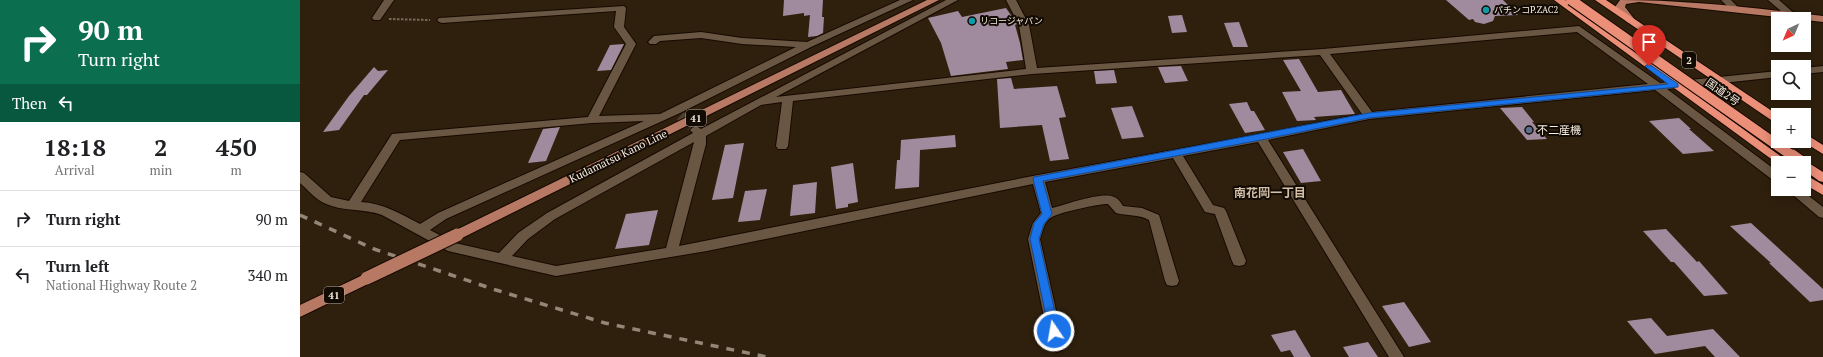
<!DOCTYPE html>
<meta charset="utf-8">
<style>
body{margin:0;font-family:"PT Serif","Noto Sans JP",serif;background:#f2f2f2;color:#202124;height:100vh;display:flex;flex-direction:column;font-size:15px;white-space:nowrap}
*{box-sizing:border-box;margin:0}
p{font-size:13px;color:#757577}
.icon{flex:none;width:22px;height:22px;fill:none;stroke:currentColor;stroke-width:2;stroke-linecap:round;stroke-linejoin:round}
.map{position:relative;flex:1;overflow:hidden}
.sheet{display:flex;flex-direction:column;background:#fff;width:300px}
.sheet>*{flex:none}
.hud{background:#0b6e4f;color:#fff;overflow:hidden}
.needle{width:26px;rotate:224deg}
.fabs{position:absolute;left:1471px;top:12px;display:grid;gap:8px}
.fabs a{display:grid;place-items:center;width:40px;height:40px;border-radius:0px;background:#fff;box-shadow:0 2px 10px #0003;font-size:20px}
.pin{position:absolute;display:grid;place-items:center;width:34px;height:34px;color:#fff;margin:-41px -17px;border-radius:50% 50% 50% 0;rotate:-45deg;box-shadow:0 0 4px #0007}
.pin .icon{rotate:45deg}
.me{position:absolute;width:44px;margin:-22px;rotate:348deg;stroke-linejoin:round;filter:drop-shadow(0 0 3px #0008)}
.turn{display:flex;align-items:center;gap:14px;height:84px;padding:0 12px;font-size:18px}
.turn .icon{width:52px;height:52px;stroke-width:2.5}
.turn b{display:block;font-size:28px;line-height:34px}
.then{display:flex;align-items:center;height:38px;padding:0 12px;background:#0003;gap:8px;font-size:15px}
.eta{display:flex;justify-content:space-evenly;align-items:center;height:68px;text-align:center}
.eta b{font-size:24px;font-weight:700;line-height:28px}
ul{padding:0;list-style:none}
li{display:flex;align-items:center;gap:12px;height:56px;padding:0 12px;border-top:1px solid #e0e0e0}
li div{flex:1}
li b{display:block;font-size:15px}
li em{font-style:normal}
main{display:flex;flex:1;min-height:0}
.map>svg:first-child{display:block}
.building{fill:#a08a9e}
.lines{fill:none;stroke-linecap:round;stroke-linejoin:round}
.minor-tunnel{stroke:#4d3f2d;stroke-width:10;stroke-dasharray:10 5;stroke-linecap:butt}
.minor-casing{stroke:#170900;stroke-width:2}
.major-casing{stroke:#170900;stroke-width:2}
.highway-casing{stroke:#170900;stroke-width:2}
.path{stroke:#776a5a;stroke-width:2;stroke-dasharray:2.5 1.5;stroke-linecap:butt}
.minor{fill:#695743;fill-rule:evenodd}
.major{fill:#b77963;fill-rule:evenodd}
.highway{fill:#eb8f79;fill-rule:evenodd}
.rail{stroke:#938777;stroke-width:3.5;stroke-dasharray:8 8;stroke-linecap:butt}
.major-bridge-casing{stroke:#170900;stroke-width:15;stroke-linecap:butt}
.highway-bridge-far1-casing{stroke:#170900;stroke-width:12;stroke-linecap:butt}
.highway-bridge-casing{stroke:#170900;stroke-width:15;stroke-linecap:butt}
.major-bridge{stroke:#b77963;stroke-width:13}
.highway-bridge-far1{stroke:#eb8f79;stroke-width:10}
.highway-bridge{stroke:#eb8f79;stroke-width:13}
.route{fill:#1a73e8;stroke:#114b97}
.culture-dot{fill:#0f9aa8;stroke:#120b04;stroke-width:1.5}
.service-dot{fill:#5c6f8a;stroke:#120b04;stroke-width:1.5}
.labels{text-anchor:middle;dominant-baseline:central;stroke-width:4;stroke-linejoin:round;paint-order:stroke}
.far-poi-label{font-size:9px;fill:#f7ede1;stroke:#120b04;text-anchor:start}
.shield{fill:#120b04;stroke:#b2a99f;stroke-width:1}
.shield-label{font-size:10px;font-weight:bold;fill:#f7ede1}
.street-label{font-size:11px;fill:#f7ede1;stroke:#120b04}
.poi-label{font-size:11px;fill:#f7ede1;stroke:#120b04;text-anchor:start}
.neighbourhood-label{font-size:12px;font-weight:bold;fill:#d4c0a9;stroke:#120b04}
</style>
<main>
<section class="sheet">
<div class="hud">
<div class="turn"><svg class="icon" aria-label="right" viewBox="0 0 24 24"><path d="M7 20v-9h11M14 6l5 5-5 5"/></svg><div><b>90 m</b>Turn right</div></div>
<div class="then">Then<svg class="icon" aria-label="left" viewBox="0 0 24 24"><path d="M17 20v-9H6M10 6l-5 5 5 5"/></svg></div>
</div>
<div class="eta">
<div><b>18:18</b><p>Arrival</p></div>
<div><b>2</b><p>min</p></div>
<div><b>450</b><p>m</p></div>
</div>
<ul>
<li><svg class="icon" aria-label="right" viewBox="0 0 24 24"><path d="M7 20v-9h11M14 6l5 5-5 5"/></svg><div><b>Turn right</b></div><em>90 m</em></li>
<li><svg class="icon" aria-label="left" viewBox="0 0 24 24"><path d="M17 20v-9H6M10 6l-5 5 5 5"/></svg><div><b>Turn left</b><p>National Highway Route 2</p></div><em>340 m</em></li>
</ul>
</section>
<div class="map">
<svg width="1523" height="357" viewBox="0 0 1523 357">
<rect width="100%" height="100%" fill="#2f200d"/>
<path class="building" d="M484,0H523L522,17H524L523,33L517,36L508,37L510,15L504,16V13L483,16Z
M1146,0H1203L1218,15L1195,16L1193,21L1184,24L1175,22L1173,19L1169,20Z
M706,8L717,24L715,25L720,43L723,60L706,62L708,69L651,76L641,43L628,18L658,11L662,17Z
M882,15L887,32L872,33L868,16Z
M939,22L948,47H933L924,23Z
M324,44L311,70L297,71L310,45Z
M999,59L1018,92L1041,90L1055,114L1014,117L1016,120L997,121L982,92L1001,91L983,60Z
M881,66L888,81L865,83L858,67Z
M74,67L78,71L88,70L67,95H64L39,130L23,132L49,96Z
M814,70L817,83L796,84L794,71Z
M711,78L714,89L757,86L766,117L759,118L769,159L750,161L742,125L700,128L697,79Z
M947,102L951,111H954L965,130L945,133L929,104Z
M832,106L844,137L822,139L811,108Z
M1222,107L1234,122H1232L1247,139L1227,140L1200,108Z
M1379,118L1391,129H1389L1414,151L1383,154L1349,121Z
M260,127L246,161L228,163L243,129Z
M655,135L656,147L620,150L619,187L595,189L597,160H600L601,140Z
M444,143L433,198L412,200L425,145Z
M1003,149L1021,181L1001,183L983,152Z
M553,163L558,202L548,204V207L536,209L531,167Z
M517,182L515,213L490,216L493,185Z
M467,189L460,220L438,222L445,191Z
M358,210L349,245L315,249L326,214Z
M1451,223L1523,289V300L1510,302L1469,263H1471L1430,226Z
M1366,229L1397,262L1399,261L1428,294L1404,296L1374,262H1371L1343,231Z
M1104,302L1131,342L1109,347L1082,306Z
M1351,318L1367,336L1413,329L1440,357H1415L1405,346L1355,354L1327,321Z
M995,330L1011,357H994L990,350L981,352L971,335Z
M1068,342L1078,357H1049L1043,347Z"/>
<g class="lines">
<path class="minor-tunnel" d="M380,116L396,130"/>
<g class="minor-casing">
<path id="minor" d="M84,0H94L80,20H74L72,18Z
M600,0H613L511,47L380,113L146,219L130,230L155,243L199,253L218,233L247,213L393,133L390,130L392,128L396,126L401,129L646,0H658L476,97L726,69L719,25L706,0H716L729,25L737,68L1023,49L1279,26L1360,83L1478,71V77L1367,89L1478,172V182L1474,181L1355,90L1069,119L968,140L1104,357H1089L958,142L883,156L913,205L924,208L926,211L946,261L944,265L939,266L934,265L932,261L915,214L905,212L873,158L745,182L752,208C765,205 802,191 814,197C818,198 821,203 823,206L842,208L859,215L879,281L877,285L872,286L867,285L865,281L849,220C838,214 827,216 816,213L808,204C798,204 761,212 752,217C744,221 743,231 740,239L764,346L762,350L757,352L752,350L750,346L728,239L733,223L741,213L733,184L407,251L256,276L148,251L82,215C63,208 42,212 24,203C15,199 7,189 0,183V172L4,173L31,197L49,201L92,134L288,117L326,44L314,27L316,11L142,23L139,22L137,20L139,18L324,6L326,8L324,27L336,44L299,116L360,114L496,47L442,44L401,38L360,41L356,44H350L348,42L354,36L401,32L442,38L507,42ZM1277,32L1348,84L1072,112L1030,54ZM1020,55L1062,114L961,134L738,175L379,246L406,144V136L461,105L482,102L476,146L478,149H486L488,146L493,101L732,74ZM344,121L138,213L120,224C101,214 83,203 61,202L100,140L292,123ZM394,142L366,248L256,266L212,256L228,239L255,219Z
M1421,0H1431L1438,7L1433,10L1430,9Z
M1468,0H1479L1496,15L1494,17H1488Z
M1523,66V72L1504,74V68Z
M1486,189H1500L1523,207V218L1519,217Z"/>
</g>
<g class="major-casing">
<path id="major" d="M627,0H639L162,238L157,240L152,238L151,235L152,232Z
M1320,0C1388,0 1456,8 1523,16V22L1339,2L1326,4L1325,7L1335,20L1330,23L1327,22L1315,7Z
M67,273L72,274L74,278L72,282L0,317V305Z"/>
</g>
<g class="highway-casing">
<path id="highway" d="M1254,0H1265L1490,163H1478V164Z
M1295,0H1306L1478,115V123L1474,122Z
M1504,133L1523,145V154L1502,141H1504Z
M1504,160L1523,172V182L1519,181L1504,170V163H1499Z
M1504,174L1523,185V195L1504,184Z"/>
</g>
<path class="path" d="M89,19L130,20"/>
<use href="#minor" class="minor"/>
<use href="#major" class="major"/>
<use href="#highway" class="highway"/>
<path class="rail" d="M0,215L74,249L196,290L305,323L467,357"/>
<g class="major-bridge-casing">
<path id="major-bridge" d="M67,278L157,235"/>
</g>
<g class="highway-bridge-far1-casing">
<path id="highway-bridge-far1" d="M1271,0L1494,157"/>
</g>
<g class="highway-bridge-casing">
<path id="highway-bridge" d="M1492,156L1502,163"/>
</g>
<use href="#major-bridge" class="major-bridge"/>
<use href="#highway-bridge-far1" class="highway-bridge-far1"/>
<use href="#highway-bridge" class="highway-bridge"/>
</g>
<path class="route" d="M1349,64L1378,84V87L1069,118L961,140L743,181L752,214L744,224L739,239L759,331L758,334L754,335L750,334L749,331L730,239L734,223L742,214L733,179L734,177L1069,113L1368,84L1347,68L1345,66Z"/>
<g class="culture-dot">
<circle cx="1186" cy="10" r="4"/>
<circle cx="672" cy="21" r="4"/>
</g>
<circle class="service-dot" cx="1229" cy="130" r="4"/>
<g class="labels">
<g class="far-poi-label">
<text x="1194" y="10">パチンコP.ZAC2</text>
<text x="680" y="21">リコージャパン</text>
</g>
<g class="shield">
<rect x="1382" y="52" width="14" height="16" rx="3"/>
<rect x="386" y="110" width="20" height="16" rx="3"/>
<rect x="24" y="287" width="20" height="16" rx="3"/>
</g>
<g class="shield-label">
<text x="1389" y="60">2</text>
<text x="396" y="118">41</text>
<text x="34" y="295">41</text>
</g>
<g class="street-label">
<text transform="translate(1423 92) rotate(35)">国道2号</text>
<text transform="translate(318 156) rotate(-26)">Kudamatsu Kano Line</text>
</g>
<g class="poi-label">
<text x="1237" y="130">不二産機</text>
</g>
<g class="neighbourhood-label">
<text x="970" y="192">南花岡一丁目</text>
</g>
</g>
</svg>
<div class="fabs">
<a><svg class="needle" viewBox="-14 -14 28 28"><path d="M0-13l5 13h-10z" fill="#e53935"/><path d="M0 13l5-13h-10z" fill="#757577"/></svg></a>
<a><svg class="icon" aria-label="search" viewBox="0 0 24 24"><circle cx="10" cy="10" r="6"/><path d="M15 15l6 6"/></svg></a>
<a>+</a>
<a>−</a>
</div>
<div class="pin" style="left:1349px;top:66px;background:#d93025"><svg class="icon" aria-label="arrive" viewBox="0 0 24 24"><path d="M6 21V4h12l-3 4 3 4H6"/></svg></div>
<svg class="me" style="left:754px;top:331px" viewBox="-20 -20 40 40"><circle r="17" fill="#1a73e8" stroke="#fff" stroke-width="3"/><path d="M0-11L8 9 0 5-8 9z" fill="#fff"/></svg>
</div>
</main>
